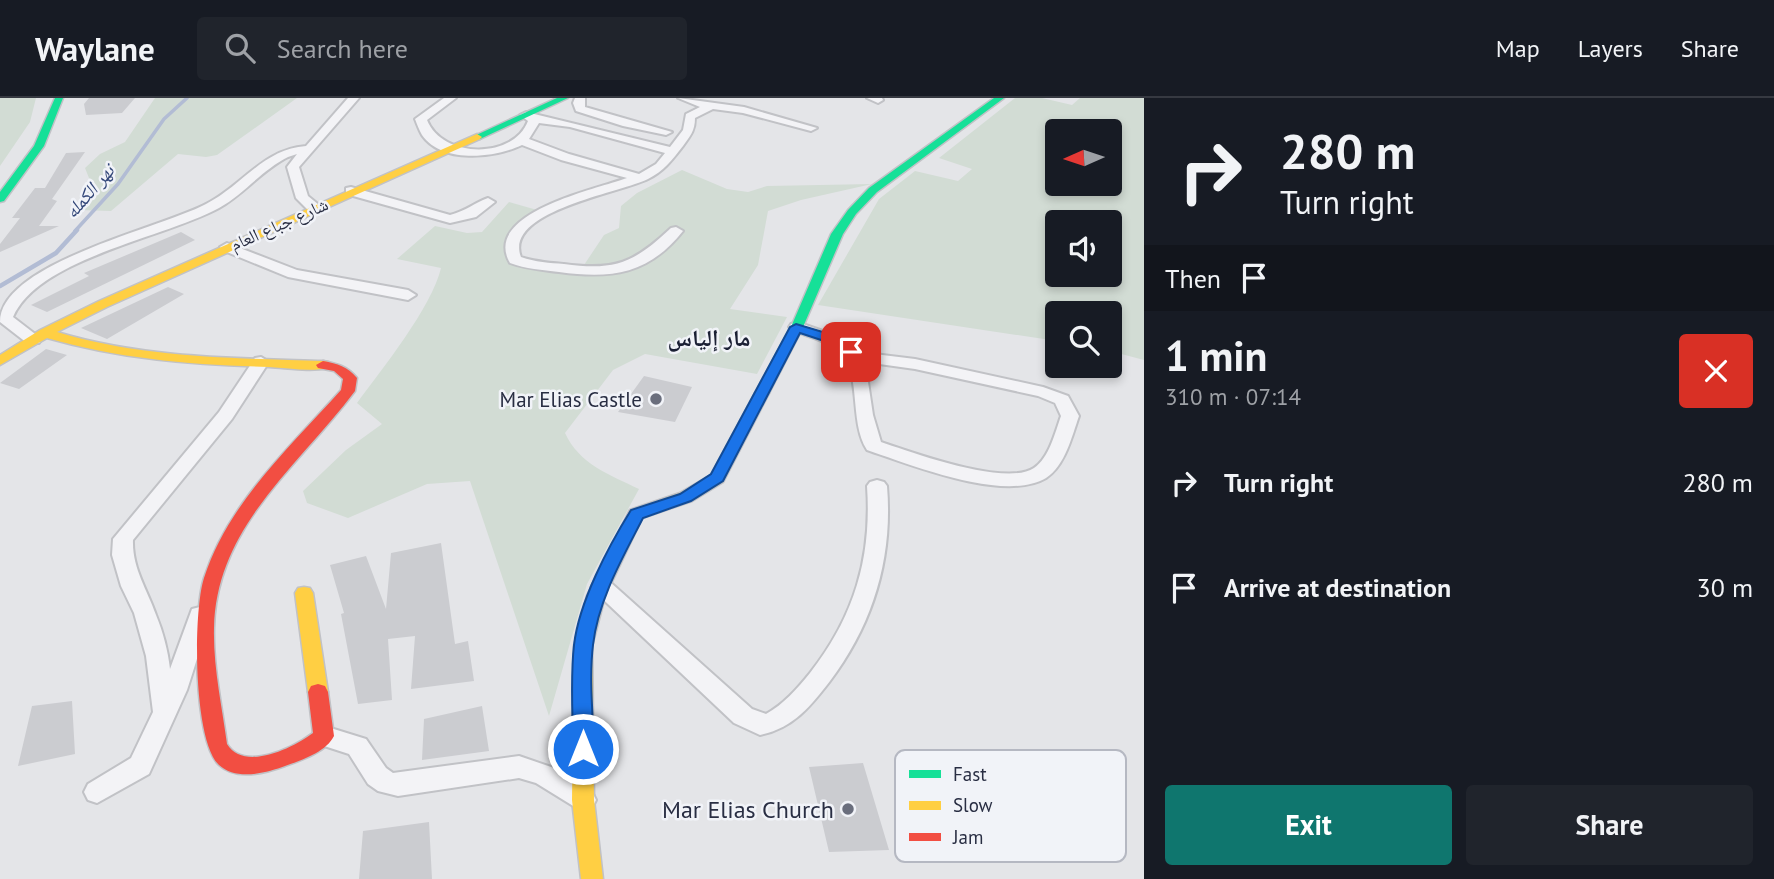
<!DOCTYPE html>
<meta charset="utf-8">
<style>
body{margin:0;font-family:"PT Sans","Noto Naskh Arabic",sans-serif;background:#20242c;color:#f1f3f6;height:100vh;display:flex;flex-direction:column;font-size:26px;white-space:nowrap}
*{box-sizing:border-box;margin:0}
p{font-size:23px;color:#9ea1a6}
.icon{flex:none;width:38px;height:38px;fill:none;stroke:currentColor;stroke-width:2;stroke-linecap:round;stroke-linejoin:round}
.map{position:relative;flex:1;overflow:hidden}
.panel{display:flex;flex-direction:column;background:#171b24;width:630px}
.panel>*{flex:none}
.top-card{background:#171b24;color:#f1f3f6;overflow:hidden}
.needle{width:46px;rotate:267deg}
.fabs{position:absolute;left:1045px;top:21px;display:grid;gap:14px}
.fabs a{display:grid;place-items:center;width:77px;height:77px;border-radius:7px;background:#171b24;box-shadow:0 4px 10px #0003;font-size:35px}
.pin{position:absolute;display:grid;place-items:center;width:60px;height:60px;color:#fff;margin:-30px;border-radius:14px;box-shadow:0 4px 10px #0006}
.me{position:absolute;width:77px;margin:-38px;rotate:0deg;stroke-linejoin:round;filter:drop-shadow(0 0 5px #0008)}
.turn{display:flex;align-items:center;gap:24px;height:147px;padding:0 21px;font-size:32px}
.turn .icon{width:91px;height:91px;stroke-width:2.5}
.turn b{display:block;font-size:49px;line-height:60px}
.then{display:flex;align-items:center;height:66px;padding:0 21px;background:#0003;gap:14px;font-size:26px}
.round{display:grid;place-items:center;flex:none;width:74px;height:74px;border-radius:7px;background:#20242c}
.head{display:flex;align-items:center;justify-content:space-between;height:119px;padding:0 21px}
h1{font-size:42px;font-weight:600;line-height:52px}
.cta{display:flex;gap:14px;margin-top:auto;padding:14px 21px}
.cta a{flex:1;height:80px;border-radius:7px;background:#0f766e;color:#fff;font-size:28px;font-weight:600;line-height:80px;text-align:center}
.cta a+a{background:#20242c;color:#f1f3f6}
ul{padding:0;list-style:none}
li{display:flex;align-items:center;gap:21px;height:105px;padding:0 21px}
li div{flex:1}
li b{display:block;font-size:26px}
li em{font-style:normal}
header{display:flex;align-items:center;gap:42px;box-sizing:border-box;height:98px;padding:0 35px;background:#171b24;border-bottom:2px solid #363941}
header strong{font-size:33px}
nav{display:flex;gap:38px;margin-inline-start:auto;font-size:24px}
.search{width:490px;height:63px;background:#20242c;display:flex;align-items:center;gap:18px;box-sizing:border-box;padding:0 24px;border-radius:7px;color:#9ea1a6;font-size:26px}
main{display:flex;flex:1;min-height:0}
.map>svg:first-child{display:block}
.green{fill:#d2dcd4;fill-rule:evenodd}
.lines{fill:none;stroke-linecap:round;stroke-linejoin:round}
.stream-far1{stroke:#b2bcd4;stroke-width:3.5}
.stream{stroke:#b2bcd4;stroke-width:4.5}
.building{fill:#cbccd0}
.street-casing{stroke:#c1c2c6;stroke-width:4}
.fast-casing{stroke:#c1c2c6;stroke-width:3}
.slow-casing{stroke:#c1c2c6;stroke-width:3}
.jam-casing{stroke:#c1c2c6;stroke-width:3}
.street{fill:#f3f3f6;fill-rule:evenodd}
.fast{fill:#16e098;fill-rule:evenodd}
.slow{fill:#ffcf43;fill-rule:evenodd}
.jam{fill:#f24e42;fill-rule:evenodd}
.route{fill:#1a73e8;stroke:#114b97;stroke-width:2}
.poi-dot{fill:#6a6e7d;stroke:#f1f3f8;stroke-width:2.5}
.labels{text-anchor:middle;dominant-baseline:central;stroke-width:5;stroke-linejoin:round;paint-order:stroke}
.far-street-label{font-size:18px;fill:#292e43;stroke:#f1f3f8}
.far-water-label{font-size:19px;font-style:italic;fill:#324678;stroke:#f1f3f8}
.poi-label{font-size:21px;fill:#292e43;stroke:#f1f3f8;text-anchor:end}
.neighbourhood-label{font-size:23px;font-weight:bold;fill:#1b2034;stroke:#f1f3f8}
.near-poi-label{font-size:24px;fill:#292e43;stroke:#f1f3f8;text-anchor:end}
.key{fill:#f1f3f8;stroke:#b5b8c2;stroke-width:2}
.key-label{font-size:19px;fill:#292e43}
</style>
<header>
<strong>Waylane</strong>
<div class="search"><svg class="icon" aria-label="search" viewBox="0 0 24 24"><circle cx="10" cy="10" r="6"/><path d="M15 15l6 6"/></svg>Search here</div>
<nav><a>Map</a><a>Layers</a><a>Share</a></nav>
</header>
<main>
<div class="map">
<svg width="1144" height="781" viewBox="0 0 1144 781">
<rect width="100%" height="100%" fill="#e4e5e8"/>
<path class="green" d="M0,0H36L30,24L0,68Z
M155,0H297L217,57L206,59L178,56L111,113L77,112L81,100L91,85L85,70L100,56L125,44Z
M1015,0H1042L1072,7L1080,0H1144V262L1110,253V215H1057V243L818,207L879,101L915,73L958,83L972,71L939,60ZM1110,33V86H1057V33ZM1110,124V177H1057V124Z
M682,72L727,91L748,94L767,88L872,86L801,102L768,113L758,167L730,211L787,219L757,276L645,256L613,272L565,335C579,366 610,377 639,391L587,486L549,618L470,383L427,386L348,420L307,405L303,393L346,352L382,326L357,305C382,271 432,209 441,170L397,161L435,128L467,135L482,134L509,104L537,112L523,122L512,139L520,167L589,175L584,167L604,137L619,130L621,108L637,95Z"/>
<g class="lines">
<path class="stream-far1" d="M75,133L118,86L164,21L187,0"/>
<path class="stream" d="M0,188L56,155L77,132"/>
</g>
<path class="building" d="M89,0H135L122,15L86,17L84,6Z
M85,54L52,101L57,103L39,128H59L0,154V146L20,120H12L35,90H45L66,55Z
M181,134L195,142L47,214L31,207L89,178L84,175Z
M168,189L184,196L107,241L81,230Z
M46,251L67,257L19,291L0,285Z
M644,278L692,289L675,324L618,314Z
M441,445L455,546L468,543L474,583L411,591L415,538L388,541L392,602L358,606L341,516L344,515L330,467L366,458L386,511L391,455Z
M72,603L75,656L18,668L32,608Z
M482,608L489,653L422,662L424,621Z
M863,665L889,752L829,754L809,669Z
M429,724L432,781H359L363,733Z"/>
<g class="lines">
<g class="street-casing">
<path id="street" d="M348,0H359L299,69L308,98L319,107V113H309L296,100L287,69L297,56L288,59C262,72 244,96 219,110C164,140 39,160 13,219L39,239L41,242L39,245H27L0,224C0,165 161,130 206,106C242,88 263,51 306,48Z
M444,0H456L427,22C442,60 513,62 528,23L520,17L526,14L670,49L683,32L686,16L700,9L678,0L744,9L817,30L811,33L743,15L713,11L695,20C695,33 690,38 683,48C672,62 664,73 648,81C620,95 503,113 521,159C535,164 550,165 564,166C615,173 634,165 671,130L676,129L683,133C648,177 611,181 559,174C542,172 526,171 510,165C481,115 597,91 627,80L561,62L522,47C495,60 442,66 422,37C419,32 417,26 415,21ZM539,25L570,29L665,55L656,66L639,76L569,56L529,41Z
M575,0H585V9L672,34L666,37L623,28L576,13L573,5Z
M867,0H882L883,2L878,5Z
M351,89L450,117C466,113 474,105 488,100L495,104L476,119L450,125L346,96V90Z
M227,145L297,172L408,192L416,197L408,202L288,179L222,152L220,149Z
M797,224L837,238L858,254L915,261L1043,289L1068,298L1079,318C1072,338 1065,368 1046,380C1004,405 909,366 867,352C848,323 863,270 837,251C823,241 806,238 791,232L789,229L791,226ZM865,264L915,271L1038,298L1055,305L1061,318C1055,335 1049,360 1034,370C1006,389 911,354 881,344L873,317Z
M261,259L269,264L232,321L133,442C132,470 147,491 156,517C163,534 168,553 170,571L192,511L200,509L208,511L211,517L187,592L149,676L97,705L88,702L84,694L88,686L131,660L153,614L146,558L134,515L121,488L112,457L113,441L219,314L255,260Z
M877,382L884,384L887,388C893,460 873,526 830,583C810,609 793,630 760,637L734,625L591,490L594,484L602,482L610,484L752,611L766,616C784,606 797,591 810,575C854,519 872,460 867,388L870,384Z
M324,628L366,641L386,670L393,675L519,658L554,670L592,694L596,702L592,710L583,714L536,685L519,680L398,698L378,693L368,686L349,656L315,645L312,638L315,631Z"/>
</g>
<g class="fast-casing">
<path id="fast" d="M55,0H63L44,48L4,103L0,104V94L34,48Z
M557,0H568L480,41L472,39Z
M994,0H1004L877,94L856,116L843,136L803,229L769,295L767,298H757L755,295L791,229L831,136L848,112L869,90Z"/>
</g>
<g class="slow-casing">
<path id="slow" d="M477,36L482,39L480,41L107,209L57,234C143,260 233,260 323,263L328,264L330,267L328,270C310,274 288,270 269,269C193,267 120,261 47,240L0,267V257L40,232L99,203Z
M762,291L769,295L723,384L692,403L642,420L605,498L592,548L594,702L603,781H581L572,702L574,548L587,498L630,412L680,395L711,377L755,295Z
M304,489L310,490L313,495L328,594L325,600L318,602L311,600L308,594L295,495L298,490Z"/>
</g>
<g class="jam-casing">
<path id="jam" d="M323,263C338,266 347,268 357,280L355,293C299,368 216,428 214,530C213,569 222,608 227,646C244,674 293,650 313,635L308,594L311,588L318,586L325,588L328,594L334,638C326,654 302,662 285,668C266,675 236,683 219,667C193,643 193,514 204,480C228,405 290,349 341,292L343,281L334,273L318,270L316,267Z"/>
</g>
<use href="#street" class="street"/>
<use href="#fast" class="fast"/>
<use href="#slow" class="slow"/>
<use href="#jam" class="jam"/>
</g>
<path class="route" d="M796,226L836,238L858,254L851,258L827,244L800,235L723,383L691,403L643,420C623,459 598,502 593,547C589,580 593,617 594,651L591,657L583,660L576,657L573,651C573,617 570,581 574,547C579,504 608,449 631,412L680,396L711,376L790,229Z"/>
<g class="poi-dot">
<circle cx="656" cy="301" r="7"/>
<circle cx="848" cy="711" r="7"/>
</g>
<g class="labels">
<g class="far-street-label">
<text transform="translate(279 126) rotate(-24)">شارع جباع العام</text>
</g>
<g class="far-water-label">
<text transform="translate(89 93) rotate(-49)">نهر الكمله</text>
</g>
<g class="poi-label">
<text x="642" y="301">Mar Elias Castle</text>
</g>
<g class="neighbourhood-label">
<text x="709" y="239">مار إلياس</text>
</g>
<g class="near-poi-label">
<text x="834" y="711">Mar Elias Church</text>
</g>
</g>
<rect x="895" y="652" width="231" height="112" rx="10" class="key"/>
<rect x="909" y="672" width="32" height="8" fill="#16e098"/>
<rect x="909" y="703" width="32" height="9" fill="#ffcf43"/>
<rect x="909" y="735" width="32" height="8" fill="#f24e42"/>
<g class="key-label">
<text x="953" y="683">Fast</text>
<text x="953" y="714">Slow</text>
<text x="953" y="746">Jam</text>
</g>
</svg>
<div class="fabs">
<a><svg class="needle" viewBox="-14 -14 28 28"><path d="M0-13l5 13h-10z" fill="#e53935"/><path d="M0 13l5-13h-10z" fill="#9ea1a6"/></svg></a>
<a><svg class="icon" aria-label="sound" viewBox="0 0 24 24"><path d="M4 9h4l5-4v14l-5-4H4zM17 9q2 3 0 6"/></svg></a>
<a><svg class="icon" aria-label="search" viewBox="0 0 24 24"><circle cx="10" cy="10" r="6"/><path d="M15 15l6 6"/></svg></a>
</div>
<div class="pin" style="left:851px;top:254px;background:#d93025"><svg class="icon" aria-label="arrive" viewBox="0 0 24 24"><path d="M6 21V4h12l-3 4 3 4H6"/></svg></div>
<svg class="me" style="left:583px;top:651px" viewBox="-20 -20 40 40"><circle r="17" fill="#1a73e8" stroke="#fff" stroke-width="3"/><path d="M0-11L8 9 0 5-8 9z" fill="#fff"/></svg>
</div>
<section class="panel">
<div class="top-card">
<div class="turn"><svg class="icon" aria-label="right" viewBox="0 0 24 24"><path d="M7 20v-9h11M14 6l5 5-5 5"/></svg><div><b>280 m</b>Turn right</div></div>
<div class="then">Then<svg class="icon" aria-label="arrive" viewBox="0 0 24 24"><path d="M6 21V4h12l-3 4 3 4H6"/></svg></div>
</div>
<div class="head"><div><h1>1 min</h1><p>310 m · 07:14</p></div><a class="round" style="background:#d93025;color:#fff"><svg class="icon" aria-label="close" viewBox="0 0 24 24"><path d="M6 6l12 12M18 6L6 18"/></svg></a></div>
<ul>
<li><svg class="icon" aria-label="right" viewBox="0 0 24 24"><path d="M7 20v-9h11M14 6l5 5-5 5"/></svg><div><b>Turn right</b></div><em>280 m</em></li>
<li><svg class="icon" aria-label="arrive" viewBox="0 0 24 24"><path d="M6 21V4h12l-3 4 3 4H6"/></svg><div><b>Arrive at destination</b></div><em>30 m</em></li>
</ul>
<div class="cta"><a>Exit</a><a>Share</a></div>
</section>
</main>
